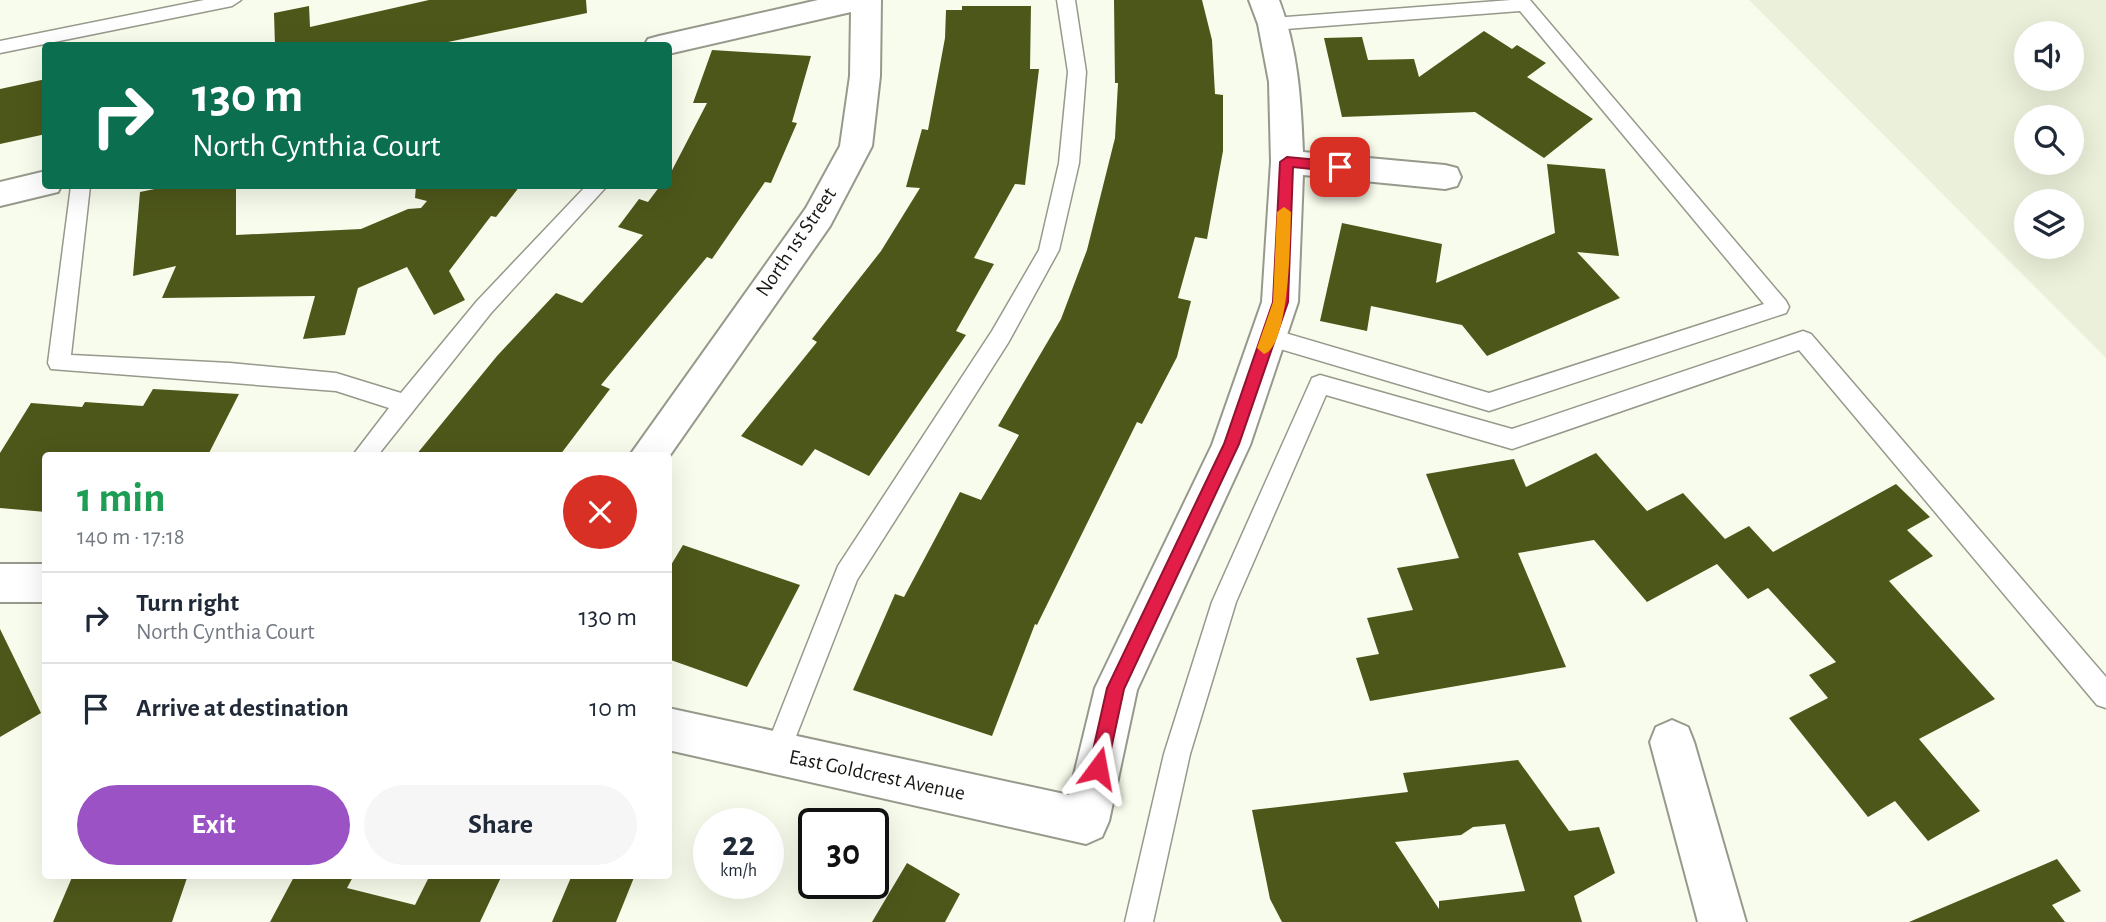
<!DOCTYPE html>
<meta charset="utf-8">
<style>
body{margin:0;font-family:"Alegreya Sans",sans-serif;background:#f6f6f7;color:#1f2937;height:100vh;display:flex;flex-direction:column;font-size:26px;white-space:nowrap}
*{box-sizing:border-box;margin:0}
p{font-size:23px;color:#747a83}
.icon{flex:none;width:38px;height:38px;fill:none;stroke:currentColor;stroke-width:2;stroke-linecap:round;stroke-linejoin:round}
.map{position:relative;flex:1;overflow:hidden}
.side{position:absolute;left:42px;top:452px;width:630px;height:427px;display:flex;flex-direction:column;background:#fff;border-radius:7px;box-shadow:0 7px 28px #0002}
.side>*{flex:none}
.top-card{position:absolute;left:42px;top:42px;width:630px;height:147px;border-radius:7px;box-shadow:0 7px 28px #0002;background:#0b6e4f;color:#fff;overflow:hidden}
.tools{position:absolute;left:2014px;top:21px;display:grid;gap:14px}
.tools a{display:grid;place-items:center;width:70px;height:70px;border-radius:50%;background:#fff;box-shadow:0 7px 28px #0002;font-size:35px}
.speed{position:absolute;left:693px;top:808px;display:flex;gap:14px;font-size:35px;font-weight:700;text-align:center}
.speed>*{display:grid;place-content:center;width:91px;height:91px;border-radius:50%;background:#fff;box-shadow:0 7px 28px #0002;line-height:1}
.speed small{font-size:18px;font-weight:400}
.speed .limit{border:4px solid #111;border-radius:10px;background:#fff;color:#111}
.pin{position:absolute;display:grid;place-items:center;width:60px;height:60px;color:#fff;margin:-30px;border-radius:14px;box-shadow:0 4px 10px #0006}
.me{position:absolute;width:77px;margin:-38px;rotate:13deg;stroke-linejoin:round;filter:drop-shadow(0 0 5px #0008)}
.turn{display:flex;align-items:center;gap:24px;height:147px;padding:0 35px;font-size:32px}
.turn .icon{width:91px;height:91px;stroke-width:2.5}
.turn b{display:block;font-size:49px;line-height:60px}
.round{display:grid;place-items:center;flex:none;width:74px;height:74px;border-radius:37px;background:#f6f6f7}
.head{display:flex;align-items:center;justify-content:space-between;height:119px;padding:0 35px}
h1{font-size:42px;font-weight:700;line-height:52px;color:#1e9e55}
.cta{display:flex;gap:14px;margin-top:auto;padding:14px 35px}
.cta a{flex:1;height:80px;border-radius:42px;background:#9a52c5;color:#fff;font-size:28px;font-weight:700;line-height:80px;text-align:center}
.cta a+a{background:#f6f6f7;color:#1f2937}
ul{padding:0;list-style:none}
li{display:flex;align-items:center;gap:21px;height:91px;padding:0 35px;border-top:2px solid #e0e1e3}
li div{flex:1}
li b{display:block;font-size:26px}
li em{font-style:normal}
.map>svg:first-child{display:block}
.built{fill:#ebf0da;fill-rule:evenodd}
.building{fill:#4e571a;fill-rule:evenodd}
.lines{fill:none;stroke-linecap:round;stroke-linejoin:round}
.service-casing{stroke:#96998b;stroke-width:3}
.minor-casing{stroke:#96998b;stroke-width:4}
.service{fill:#fff;fill-rule:evenodd}
.minor{fill:#fff;fill-rule:evenodd}
.route{fill:#e11d48;stroke:#92132f;stroke-width:2}
.slow{fill:#f59e0b}
.labels{text-anchor:middle;dominant-baseline:central;stroke-width:7;stroke-linejoin:round;paint-order:stroke}
.street-label{font-size:21px;fill:#171813;stroke:#fff}
</style>
<div class="map">
<svg width="2106" height="922" viewBox="0 0 2106 922">
<rect width="100%" height="100%" fill="#f8fcec"/>
<path class="built" d="M1749,0H2106V358ZM2026,33H2072V79H2026ZM2026,117H2072V163H2026ZM2026,201H2072V247H2026Z"/>
<path class="building" d="M429,0H586L587,13L429,46H275L274,13L309,6L310,27Z
M1114,0H1202L1212,40L1215,94L1223,95V151L1207,239L1195,237L1178,298L1191,301L1177,357L1142,424L1137,422L1037,625L1035,624L992,736L853,690L895,594L904,597L960,492L981,500L1019,435L998,426L1061,319L1087,250L1115,138L1118,83H1115Z
M962,6H1031L1030,69H1039L1025,185L1015,184L974,258L994,264L956,331L966,335L869,476L815,449L802,466L741,436L817,342L812,339L881,251L920,188L906,187L922,129L928,130L945,38L946,10H962Z
M1484,31L1512,49L1517,45L1546,63L1527,77L1593,119L1544,158L1475,112L1342,117L1324,38L1362,37L1368,60L1414,59L1419,77Z
M712,50L811,56L792,122L797,123L771,183L765,182L712,259L707,257L601,385L610,389L560,455H416L497,356L556,293L582,303L643,235L618,227L639,199L648,202L660,186H668V178L707,103H693Z
M46,79V134L0,144V89Z
M1547,164L1605,169L1619,256L1577,252L1620,298L1487,356L1462,325L1371,306L1367,331L1320,321L1342,223L1442,244L1436,283L1555,233Z
M169,186H236V235L361,229L408,209L421,208L427,201L415,198L416,186H520L496,217L491,216L449,271L465,300L434,315L407,267L358,288L345,335L303,339L315,296L162,298L176,266L133,276L140,192Z
M153,389L239,394L208,455H46V512L0,508V453L31,403L82,407L85,402L143,406Z
M1596,453L1647,511L1683,493L1725,539L1749,526L1773,552L1896,484L1930,517L1907,530L1933,556L1889,581L1995,699L1919,739L1980,811L1928,841L1895,801L1868,817L1789,718L1828,698L1809,675L1836,662L1768,588L1748,599L1717,564L1647,602L1594,540L1518,553L1566,667L1370,701L1356,658L1379,654L1367,618L1413,610L1397,568L1459,558L1426,474L1514,459L1526,487Z
M683,545L800,585L747,687L668,659V570Z
M0,629L41,713L0,737Z
M1518,760L1569,831L1599,827L1615,873L1574,896L1582,922H1282L1270,899L1252,810L1408,792L1403,773ZM1505,824L1525,891L1439,901V909L1395,842L1461,835L1473,827Z
M2057,859L2081,891L2052,905L2065,922H1909Z
M907,863L960,894L945,922H872Z
M73,875H188L172,922H53Z
M295,875H354L347,888L415,905L430,875H502L480,922H270Z
M572,875H635L616,922H552Z"/>
<g class="lines">
<g class="service-casing">
<path id="service" d="M204,0H241L232,6L0,53V41Z
M1057,0H1075L1086,72L1079,163L1059,250L1008,343L857,580L786,762L777,766L768,762L764,753L838,566L992,331L1039,250L1059,163L1068,72Z
M1511,0H1530L1786,301L1789,307L1786,313L1489,411L1260,343L1257,337L1260,331L1268,328L1489,393L1764,304L1520,11L1273,30L1264,24L1273,18Z
M71,186H90L71,355L230,363L336,373L401,393L477,301L586,186H607L491,313L378,455H353L389,408L336,391L51,369L48,363Z
M1803,331L1811,334L2106,677V708L2097,705L1799,350L1512,449L1326,395L1236,602L1190,754L1153,922H1125L1164,754L1212,602L1312,378L1320,375L1512,429Z"/>
</g>
<g class="minor-casing">
<path id="minor" d="M818,0H881L880,76L872,146L830,226L668,458V455H630L806,208L840,146L850,76L851,12L668,54V46H644L648,39L659,36Z
M1249,0H1279C1298,50 1301,99 1303,152L1445,165L1457,168L1461,177L1457,186L1445,189L1303,175L1298,302L1250,445L1137,690L1109,821L1102,837L1086,844L668,750V708L1069,795L1095,688L1212,445L1262,302L1271,162L1269,82L1258,24Z
M46,171V186H61L58,192L0,206V182Z
M0,564H46V602H0Z
M1672,720L1688,727L1694,742L1746,922H1698L1650,742L1656,727Z"/>
</g>
<use href="#service" class="service"/>
<use href="#minor" class="minor"/>
</g>
<path class="route" d="M1287,157L1340,162L1346,167L1340,172L1293,167L1288,302L1239,444L1124,689L1107,768L1104,774L1098,777L1091,774L1089,768L1107,688L1224,444L1273,302L1280,162Z"/>
<path class="slow" d="M1284,207L1291,212C1290,237 1290,346 1264,354L1257,348L1273,302L1277,212Z"/>
<g class="labels">
<g class="street-label">
<text transform="translate(796 242) rotate(-56)">North 1st Street</text>
<text transform="translate(877 775) rotate(12)">East Goldcrest Avenue</text>
</g>
</g>
</svg>
<div class="tools">
<a><svg class="icon" aria-label="sound" viewBox="0 0 24 24"><path d="M4 9h4l5-4v14l-5-4H4zM17 9q2 3 0 6"/></svg></a>
<a><svg class="icon" aria-label="search" viewBox="0 0 24 24"><circle cx="10" cy="10" r="6"/><path d="M15 15l6 6"/></svg></a>
<a><svg class="icon" aria-label="layers" viewBox="0 0 24 24"><path d="M12 4l9 5-9 5-9-5zM3 14l9 5 9-5"/></svg></a>
</div>
<div class="speed"><div>22<small>km/h</small></div><div class="limit">30</div></div>
<div class="pin" style="left:1340px;top:167px;background:#d93025"><svg class="icon" aria-label="arrive" viewBox="0 0 24 24"><path d="M6 21V4h12l-3 4 3 4H6"/></svg></div>
<svg class="me" style="left:1098px;top:768px" viewBox="-20 -20 40 40"><path d="M0-17L14 15 0 8-14 15z" fill="#e11d48" stroke="#fff" stroke-width="4"/></svg>
<div class="top-card">
<div class="turn"><svg class="icon" aria-label="right" viewBox="0 0 24 24"><path d="M7 20v-9h11M14 6l5 5-5 5"/></svg><div><b>130 m</b>North Cynthia Court</div></div>
</div>
<section class="side">
<div class="head"><div><h1>1 min</h1><p>140 m · 17:18</p></div><a class="round" style="background:#d93025;color:#fff"><svg class="icon" aria-label="close" viewBox="0 0 24 24"><path d="M6 6l12 12M18 6L6 18"/></svg></a></div>
<ul>
<li><svg class="icon" aria-label="right" viewBox="0 0 24 24"><path d="M7 20v-9h11M14 6l5 5-5 5"/></svg><div><b>Turn right</b><p>North Cynthia Court</p></div><em>130 m</em></li>
<li><svg class="icon" aria-label="arrive" viewBox="0 0 24 24"><path d="M6 21V4h12l-3 4 3 4H6"/></svg><div><b>Arrive at destination</b></div><em>10 m</em></li>
</ul>
<div class="cta"><a>Exit</a><a>Share</a></div>
</section>
</div>
